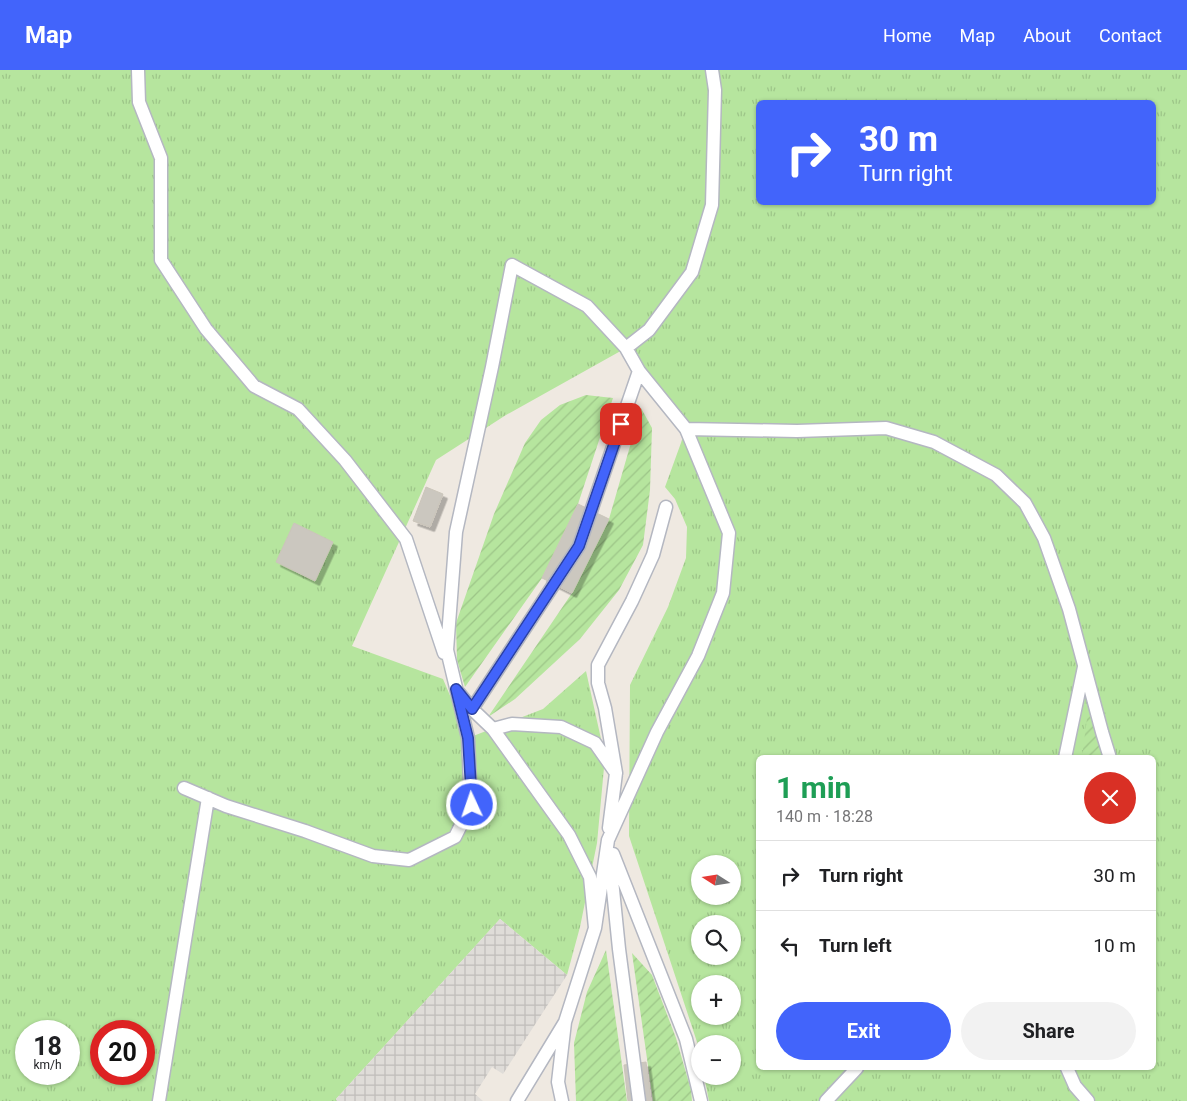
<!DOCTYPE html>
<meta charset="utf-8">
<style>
body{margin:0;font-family:Roboto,sans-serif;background:#f2f2f2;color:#202124;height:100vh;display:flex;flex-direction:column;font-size:19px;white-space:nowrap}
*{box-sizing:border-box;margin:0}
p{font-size:16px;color:#757577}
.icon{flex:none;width:28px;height:28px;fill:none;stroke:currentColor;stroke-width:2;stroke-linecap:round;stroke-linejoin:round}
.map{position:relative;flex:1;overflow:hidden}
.sheet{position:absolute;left:756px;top:685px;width:400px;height:315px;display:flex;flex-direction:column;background:#fff;border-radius:8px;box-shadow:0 1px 4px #0004}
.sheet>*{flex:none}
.guide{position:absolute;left:756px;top:30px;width:400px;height:105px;border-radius:8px;box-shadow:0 1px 4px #0004;background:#4264fb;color:#fff;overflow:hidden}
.needle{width:32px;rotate:282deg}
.buttons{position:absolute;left:691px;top:785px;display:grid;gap:10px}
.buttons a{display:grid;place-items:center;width:50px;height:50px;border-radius:50%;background:#fff;box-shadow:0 1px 4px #0004;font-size:25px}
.speed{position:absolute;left:15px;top:950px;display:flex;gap:10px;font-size:25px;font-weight:700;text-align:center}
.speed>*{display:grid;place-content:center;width:65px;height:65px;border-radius:50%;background:#fff;box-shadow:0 1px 4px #0004;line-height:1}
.speed small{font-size:12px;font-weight:400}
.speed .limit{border:8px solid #d22;background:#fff;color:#111}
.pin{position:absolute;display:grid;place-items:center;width:42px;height:42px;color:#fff;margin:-21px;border-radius:10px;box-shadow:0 2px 8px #0006}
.me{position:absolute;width:55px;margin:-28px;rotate:357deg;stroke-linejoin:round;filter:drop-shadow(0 0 4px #0008)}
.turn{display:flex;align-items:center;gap:18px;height:105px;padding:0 20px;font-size:22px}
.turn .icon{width:65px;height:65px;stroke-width:2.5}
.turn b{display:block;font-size:35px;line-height:42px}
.round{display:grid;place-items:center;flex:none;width:52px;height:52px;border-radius:26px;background:#f2f2f2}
.summary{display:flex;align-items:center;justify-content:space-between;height:85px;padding:0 20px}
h1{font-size:30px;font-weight:700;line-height:38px;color:#1e9e55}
.action{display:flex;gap:10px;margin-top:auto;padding:10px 20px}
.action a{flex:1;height:58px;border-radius:30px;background:#4264fb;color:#fff;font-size:20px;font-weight:700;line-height:58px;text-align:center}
.action a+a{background:#f2f2f2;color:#202124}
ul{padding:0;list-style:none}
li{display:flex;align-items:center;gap:15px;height:70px;padding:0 20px;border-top:1px solid #e0e0e0}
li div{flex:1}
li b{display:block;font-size:19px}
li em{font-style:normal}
header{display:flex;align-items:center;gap:30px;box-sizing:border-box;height:70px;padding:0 25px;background:#4264fb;color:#fff}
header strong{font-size:24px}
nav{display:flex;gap:28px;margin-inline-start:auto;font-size:18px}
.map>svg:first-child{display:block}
.grass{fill:url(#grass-tufts);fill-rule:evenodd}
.garden{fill:url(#garden-furrows)}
.plaza{fill:url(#plaza-grid)}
.building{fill:#cbc7bf;stroke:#cbc5ba;filter:url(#shadow)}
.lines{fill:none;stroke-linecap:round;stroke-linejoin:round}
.service-casing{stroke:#b4b7c1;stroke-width:15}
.service{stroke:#fff;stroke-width:12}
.route-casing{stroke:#2b41a3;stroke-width:12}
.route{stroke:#4264fb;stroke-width:9}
</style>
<header>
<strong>Map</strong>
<nav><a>Home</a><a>Map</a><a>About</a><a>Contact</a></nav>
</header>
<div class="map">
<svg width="1187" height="1031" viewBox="0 0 1187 1031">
<defs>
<pattern id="grass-tufts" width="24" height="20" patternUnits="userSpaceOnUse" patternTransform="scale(1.25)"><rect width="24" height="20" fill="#b6e59e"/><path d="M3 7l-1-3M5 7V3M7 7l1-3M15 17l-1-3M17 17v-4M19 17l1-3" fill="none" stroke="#9dc588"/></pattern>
<pattern id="garden-furrows" width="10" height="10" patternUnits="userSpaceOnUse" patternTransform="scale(1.25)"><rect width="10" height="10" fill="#b6e59e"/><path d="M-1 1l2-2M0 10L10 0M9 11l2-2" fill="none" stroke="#9dc588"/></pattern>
<pattern id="plaza-grid" width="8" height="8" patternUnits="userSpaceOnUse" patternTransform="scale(1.25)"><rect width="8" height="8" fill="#dfdcd8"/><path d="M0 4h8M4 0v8" fill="none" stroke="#c0bdba"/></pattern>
<filter id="shadow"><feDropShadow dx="4.5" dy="4.5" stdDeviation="0" flood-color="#0004"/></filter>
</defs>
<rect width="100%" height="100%" fill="#efe9e1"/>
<path class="grass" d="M0,0H1187V1031H709L704,1006H732V974H700V986L697,972L629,766L630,615L668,537L686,488L687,457L675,429L665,417L686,359L626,278L506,345L436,390L352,576L443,609L468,668L543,639L586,601L605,687L597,773L580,857L567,905L500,849L336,1029L337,1031H0ZM759,32H1154V132H759ZM759,688H1154V998H759ZM700,794H732V826H700ZM700,854H732V886H700ZM700,914H732V946H700ZM26,961H69V1004H26ZM101,961H144V1004H101Z"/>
<path class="garden" d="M586,325L613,328L578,434L542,508L465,617L457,590L456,553L494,444L525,373L541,350L560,335Z
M641,338L652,358L650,420L643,475L619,520L580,569L515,629L488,647L572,523L609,449Z
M1088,641L1103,687H1082Z
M606,880L627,1031H576L574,973L587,922Z
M632,883L652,905L676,968L691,1020L692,1031H653Z"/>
<path class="plaza" d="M500,849L567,905L503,1004L492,997L475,1024L483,1031H337L336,1029Z"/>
<path class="building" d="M426,417L443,424L430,457L413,451Z
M578,434L609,449L572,523L542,508Z
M294,453L333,472L315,511L276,492Z
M646,992L651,1031H628L624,995Z"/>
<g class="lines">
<g class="service-casing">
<path id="service" d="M138,0L139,32L161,88V190L206,259L254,316L298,339L345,390L406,469L444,583
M626,278L649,260L692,202L712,135L715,20L712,0
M686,359L797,361L886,358L934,372L996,405L1025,433L1044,468L1069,539L1102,662L1110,688
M459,623L472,639L493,659L569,765L590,807L595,858L565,952
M472,639L579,476L639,301
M493,659L512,654L561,657L595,673L616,703L605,638L598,613V595L632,531L653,485L666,437
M1065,688L1084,597
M184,718L226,736L305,761L373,786L409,790L455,767L471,735L468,668L447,580L456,462L492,297L512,195L587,236L626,278L639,301L686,359L729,463L723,523L698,586L657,662L608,770L595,858
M609,758L616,703
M613,784L686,969L701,1031
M610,790L619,879L639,1031
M1067,998L1075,1016L1088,1031
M159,1031L208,728
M517,1031L565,952L558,1012L562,1031
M826,1031L857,998"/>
</g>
<use href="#service" class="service"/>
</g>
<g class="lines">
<g class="route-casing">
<path id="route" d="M472,735L468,668L456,619L472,639L579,476L621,354"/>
</g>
<use href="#route" class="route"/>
</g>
</svg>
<div class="buttons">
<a><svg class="needle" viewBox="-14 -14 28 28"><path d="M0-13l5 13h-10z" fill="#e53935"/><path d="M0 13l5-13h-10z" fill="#757577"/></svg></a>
<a><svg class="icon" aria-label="search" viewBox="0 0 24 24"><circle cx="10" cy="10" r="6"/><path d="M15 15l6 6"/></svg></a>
<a>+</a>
<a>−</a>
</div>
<div class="speed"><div>18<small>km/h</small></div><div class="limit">20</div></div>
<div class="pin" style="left:621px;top:354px;background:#d93025"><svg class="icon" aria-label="arrive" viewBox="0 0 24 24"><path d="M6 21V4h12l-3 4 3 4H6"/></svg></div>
<svg class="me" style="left:472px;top:735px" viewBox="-20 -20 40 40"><circle r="17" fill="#4264fb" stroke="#fff" stroke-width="3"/><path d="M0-11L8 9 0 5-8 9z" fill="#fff"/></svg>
<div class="guide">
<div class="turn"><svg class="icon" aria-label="right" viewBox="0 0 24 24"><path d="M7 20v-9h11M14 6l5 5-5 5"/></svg><div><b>30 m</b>Turn right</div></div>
</div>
<section class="sheet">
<div class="summary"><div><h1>1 min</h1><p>140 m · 18:28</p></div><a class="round" style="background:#d93025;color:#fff"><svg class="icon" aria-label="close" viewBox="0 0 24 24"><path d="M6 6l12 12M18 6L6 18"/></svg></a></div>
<ul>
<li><svg class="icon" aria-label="right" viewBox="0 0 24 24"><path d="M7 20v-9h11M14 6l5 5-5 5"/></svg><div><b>Turn right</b></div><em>30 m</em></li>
<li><svg class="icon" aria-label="left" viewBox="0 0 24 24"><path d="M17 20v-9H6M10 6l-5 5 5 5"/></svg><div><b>Turn left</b></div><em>10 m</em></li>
</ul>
<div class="action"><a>Exit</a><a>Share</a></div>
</section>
</div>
